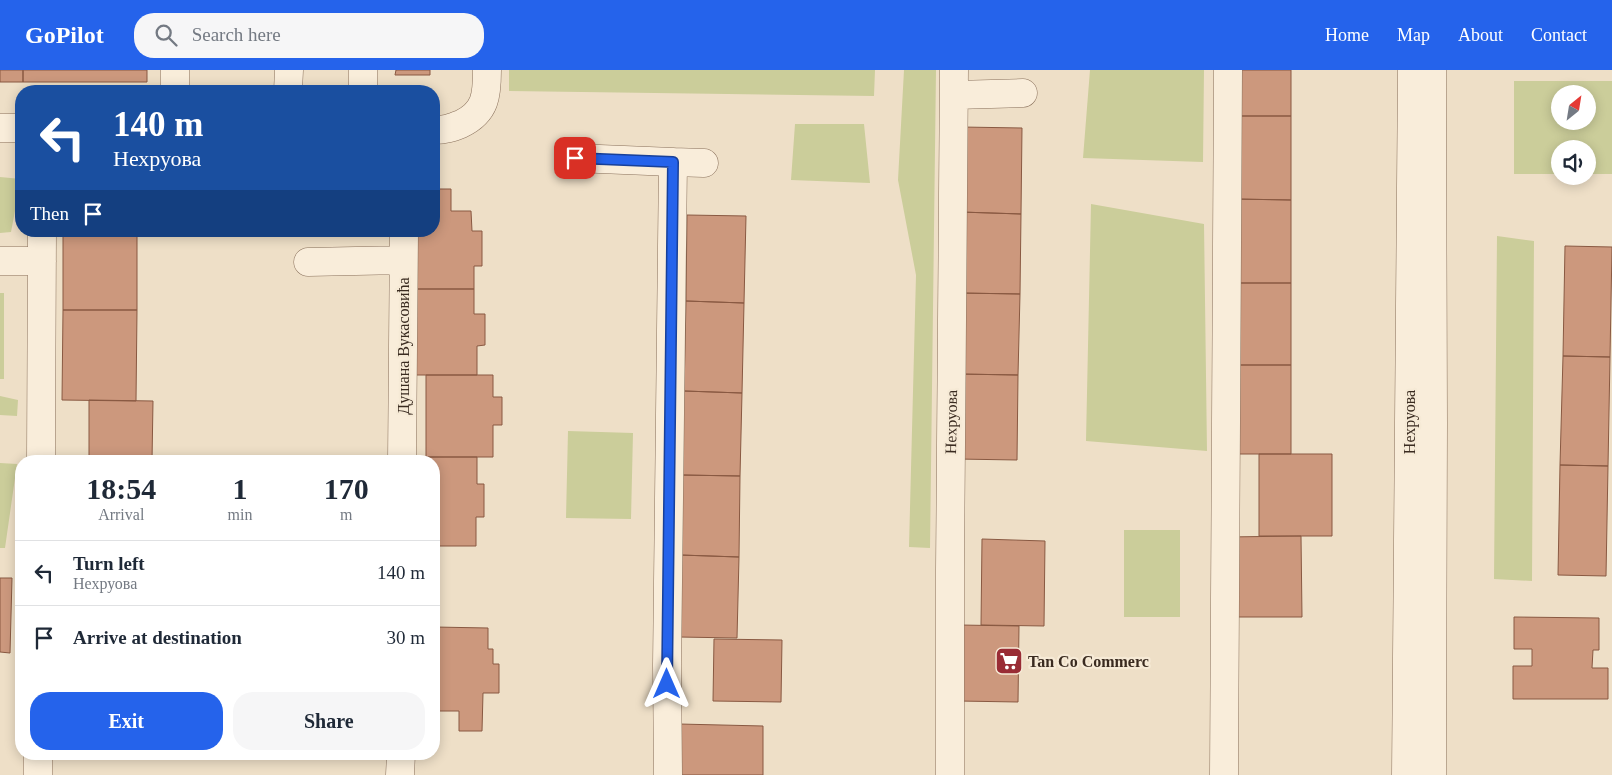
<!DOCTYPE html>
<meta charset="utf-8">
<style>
body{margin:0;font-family:Georgia,serif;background:#f6f6f7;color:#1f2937;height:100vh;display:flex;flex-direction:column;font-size:19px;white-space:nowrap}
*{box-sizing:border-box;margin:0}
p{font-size:16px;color:#747a83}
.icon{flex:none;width:28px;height:28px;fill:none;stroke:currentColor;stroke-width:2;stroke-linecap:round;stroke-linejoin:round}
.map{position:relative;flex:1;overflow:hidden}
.side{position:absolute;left:15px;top:385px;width:425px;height:305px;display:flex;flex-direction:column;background:#fff;border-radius:20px;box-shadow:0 2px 12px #0003}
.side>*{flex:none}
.top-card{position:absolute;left:15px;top:15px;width:425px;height:152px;border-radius:20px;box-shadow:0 2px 12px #0003;background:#1a4fa0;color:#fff;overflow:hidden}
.needle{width:32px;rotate:30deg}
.buttons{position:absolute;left:1551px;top:15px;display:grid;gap:10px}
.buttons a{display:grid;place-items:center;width:45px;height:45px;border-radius:50%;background:#fff;box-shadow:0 2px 12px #0003;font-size:25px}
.pin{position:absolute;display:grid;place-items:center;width:42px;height:42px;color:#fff;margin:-21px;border-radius:10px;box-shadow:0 2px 8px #0006}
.me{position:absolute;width:55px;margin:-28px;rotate:0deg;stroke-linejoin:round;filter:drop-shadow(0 0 4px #0008)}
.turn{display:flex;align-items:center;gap:18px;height:105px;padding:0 15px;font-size:22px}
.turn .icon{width:65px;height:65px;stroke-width:2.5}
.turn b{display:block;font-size:35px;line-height:42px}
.then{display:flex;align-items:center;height:48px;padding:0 15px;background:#0003;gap:10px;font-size:19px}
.eta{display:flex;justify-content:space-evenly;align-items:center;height:85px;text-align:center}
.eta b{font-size:30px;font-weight:600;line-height:35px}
.primary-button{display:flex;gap:10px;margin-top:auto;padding:10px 15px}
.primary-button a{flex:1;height:58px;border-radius:20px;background:#2563eb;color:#fff;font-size:20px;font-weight:600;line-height:58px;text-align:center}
.primary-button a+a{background:#f6f6f7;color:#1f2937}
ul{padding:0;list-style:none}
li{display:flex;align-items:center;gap:15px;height:65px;padding:0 15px;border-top:1px solid #e0e1e3}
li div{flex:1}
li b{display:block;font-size:19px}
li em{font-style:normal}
header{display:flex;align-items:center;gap:30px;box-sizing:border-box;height:70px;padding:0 25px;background:#2563eb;color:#fff}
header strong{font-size:24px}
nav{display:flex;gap:28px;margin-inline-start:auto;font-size:18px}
.search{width:350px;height:45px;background:#f6f6f7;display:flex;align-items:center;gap:12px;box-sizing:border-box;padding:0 18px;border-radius:20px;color:#747a83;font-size:19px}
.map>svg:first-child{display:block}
.green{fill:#cbcd9a;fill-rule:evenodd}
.building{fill:#cc987d;stroke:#895942}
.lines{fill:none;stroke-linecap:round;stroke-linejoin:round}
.minor-casing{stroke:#8a715c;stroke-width:29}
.minor{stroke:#f9edda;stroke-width:28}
.route-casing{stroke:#184099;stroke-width:12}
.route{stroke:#2563eb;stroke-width:9}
.labels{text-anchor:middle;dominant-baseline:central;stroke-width:4.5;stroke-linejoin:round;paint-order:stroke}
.street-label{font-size:16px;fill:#3a2b20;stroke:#f6ead6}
.poi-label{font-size:16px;font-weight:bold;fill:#3a2b20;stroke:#f6ead6;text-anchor:start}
</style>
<header>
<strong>GoPilot</strong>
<div class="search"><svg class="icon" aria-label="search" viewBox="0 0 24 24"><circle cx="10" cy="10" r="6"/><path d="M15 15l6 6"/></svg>Search here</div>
<nav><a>Home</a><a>Map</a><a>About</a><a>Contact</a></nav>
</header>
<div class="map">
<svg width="1612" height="705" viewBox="0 0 1612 705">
<rect width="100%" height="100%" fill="#eedfc7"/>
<path class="green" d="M509,0H875L874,26L509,21Z
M904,0H936L930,478L909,477L916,205L898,110Z
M1090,0H1204L1203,92L1083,88Z
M1514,11H1612V104H1588V79H1560V104H1514ZM1560,24H1588V51H1560Z
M795,54H864L870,113L791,110Z
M0,107L21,109L11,162L0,163Z
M1091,134L1204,154L1207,381L1086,371Z
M1497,166L1534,171L1532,511L1494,509Z
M0,223H4V309H0Z
M0,326L18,330L17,346L0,345Z
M568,361L633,363L631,449L566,448Z
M0,393L17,394L5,478H0Z
M1124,460H1180V547H1124Z"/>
<path class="building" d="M0,0H23V12H0Z
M23,0H147V12H23Z
M396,0H430V5H395Z
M1234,0H1291V46H1234Z
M1234,46H1291V130L1234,129Z
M961,57L1022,58L1021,144L960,142Z
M434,119H451V141H471L472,161H482V196H474V219H414V161H434Z
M1234,129L1291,130V213H1234Z
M960,142L1021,144L1020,224L959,223Z
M687,145L746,146L744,233L686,231Z
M63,161H137V240H63Z
M1565,176L1612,177L1610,287L1563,286Z
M1234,213H1291V295H1234Z
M414,219H474V244H485V275L477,276V305H415Z
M959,223L1020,224L1018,305L958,304Z
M686,231L744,233L742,323L684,321Z
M63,240H137L136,331L62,330Z
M1563,286L1610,287L1608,396L1560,395Z
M1234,295H1291V384H1234Z
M958,304L1018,305L1017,390L957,389Z
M426,305H493V327H502V355H493V387H426Z
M684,321L742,323L740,406L682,405Z
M89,330L153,331L152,391H89Z
M1259,384H1332V466H1259Z
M413,387H477V414H484V447H476V476H434V391H413Z
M1560,395L1608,396L1606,506L1558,505Z
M682,405L740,406L739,487L680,485Z
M1301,466L1302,547H1227L1226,467Z
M982,469L1045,471L1044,556L981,555Z
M680,485L739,487L737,568L679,567Z
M0,508H12L10,583L0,582Z
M1514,547L1599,548V580H1593L1592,598H1608V629H1513V596H1532V579H1514Z
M960,555L1019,556L1018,632L958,631Z
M434,557L488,558V579H493V594H499V623H483L482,661H459V641H434Z
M714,569L782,570L781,632L713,631Z
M679,654L763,656V705H678Z"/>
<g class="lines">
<g class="minor-casing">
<path id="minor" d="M175,0V21
M288,21L289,0
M363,21V0
M955,25L1023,23
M0,58H21
M434,60C445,60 451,58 461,54C486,42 487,25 487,0
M575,88L673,92L667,596L668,705
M673,92L704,93
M0,191H42
M308,192L403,190
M41,391L42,161
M402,391L404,161
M38,705V684
M400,705L401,684
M950,705V500L954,0
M1224,705L1228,0
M1406,705L1412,0
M1432,705L1433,352L1432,0"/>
</g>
<use href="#minor" class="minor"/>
</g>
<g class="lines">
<g class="route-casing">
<path id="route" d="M575,88L673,92L667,614"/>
</g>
<use href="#route" class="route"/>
</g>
<defs>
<g id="supermarket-square" transform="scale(1.4375)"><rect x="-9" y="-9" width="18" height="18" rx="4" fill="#992c35" stroke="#f6ead6"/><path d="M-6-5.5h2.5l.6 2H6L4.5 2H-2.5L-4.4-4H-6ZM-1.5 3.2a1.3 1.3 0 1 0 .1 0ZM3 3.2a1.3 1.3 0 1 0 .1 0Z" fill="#fff"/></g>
</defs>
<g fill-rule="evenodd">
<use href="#supermarket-square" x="1009" y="591"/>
</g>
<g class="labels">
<g class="street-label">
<text transform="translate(403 276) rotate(-90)">Душана Вукасовића</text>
<text transform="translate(951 352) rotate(-89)">Нехруова</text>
<text transform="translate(1409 352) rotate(-90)">Нехруова</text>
</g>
<g class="poi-label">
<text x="1028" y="591">Tan Co Commerc</text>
</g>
</g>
</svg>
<div class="buttons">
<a><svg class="needle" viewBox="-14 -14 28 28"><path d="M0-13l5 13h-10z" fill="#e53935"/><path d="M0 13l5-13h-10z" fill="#747a83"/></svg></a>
<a><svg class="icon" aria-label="sound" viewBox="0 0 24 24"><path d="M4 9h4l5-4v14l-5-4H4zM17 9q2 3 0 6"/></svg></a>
</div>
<div class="pin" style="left:575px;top:88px;background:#d93025"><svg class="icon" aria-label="arrive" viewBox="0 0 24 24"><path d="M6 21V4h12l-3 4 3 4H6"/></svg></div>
<svg class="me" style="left:667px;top:614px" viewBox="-20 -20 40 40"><path d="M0-17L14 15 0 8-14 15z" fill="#2563eb" stroke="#fff" stroke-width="4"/></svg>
<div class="top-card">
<div class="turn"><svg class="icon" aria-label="left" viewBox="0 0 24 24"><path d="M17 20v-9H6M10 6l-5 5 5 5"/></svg><div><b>140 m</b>Нехруова</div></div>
<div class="then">Then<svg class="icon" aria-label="arrive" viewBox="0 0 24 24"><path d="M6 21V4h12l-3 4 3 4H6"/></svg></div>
</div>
<section class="side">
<div class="eta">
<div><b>18:54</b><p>Arrival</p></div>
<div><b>1</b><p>min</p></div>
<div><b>170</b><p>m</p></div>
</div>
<ul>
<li><svg class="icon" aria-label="left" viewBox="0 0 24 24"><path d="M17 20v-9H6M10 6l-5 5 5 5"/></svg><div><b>Turn left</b><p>Нехруова</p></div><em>140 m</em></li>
<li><svg class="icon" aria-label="arrive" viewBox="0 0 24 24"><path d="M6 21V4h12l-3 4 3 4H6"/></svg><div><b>Arrive at destination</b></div><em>30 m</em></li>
</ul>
<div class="primary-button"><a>Exit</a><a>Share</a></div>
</section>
</div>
